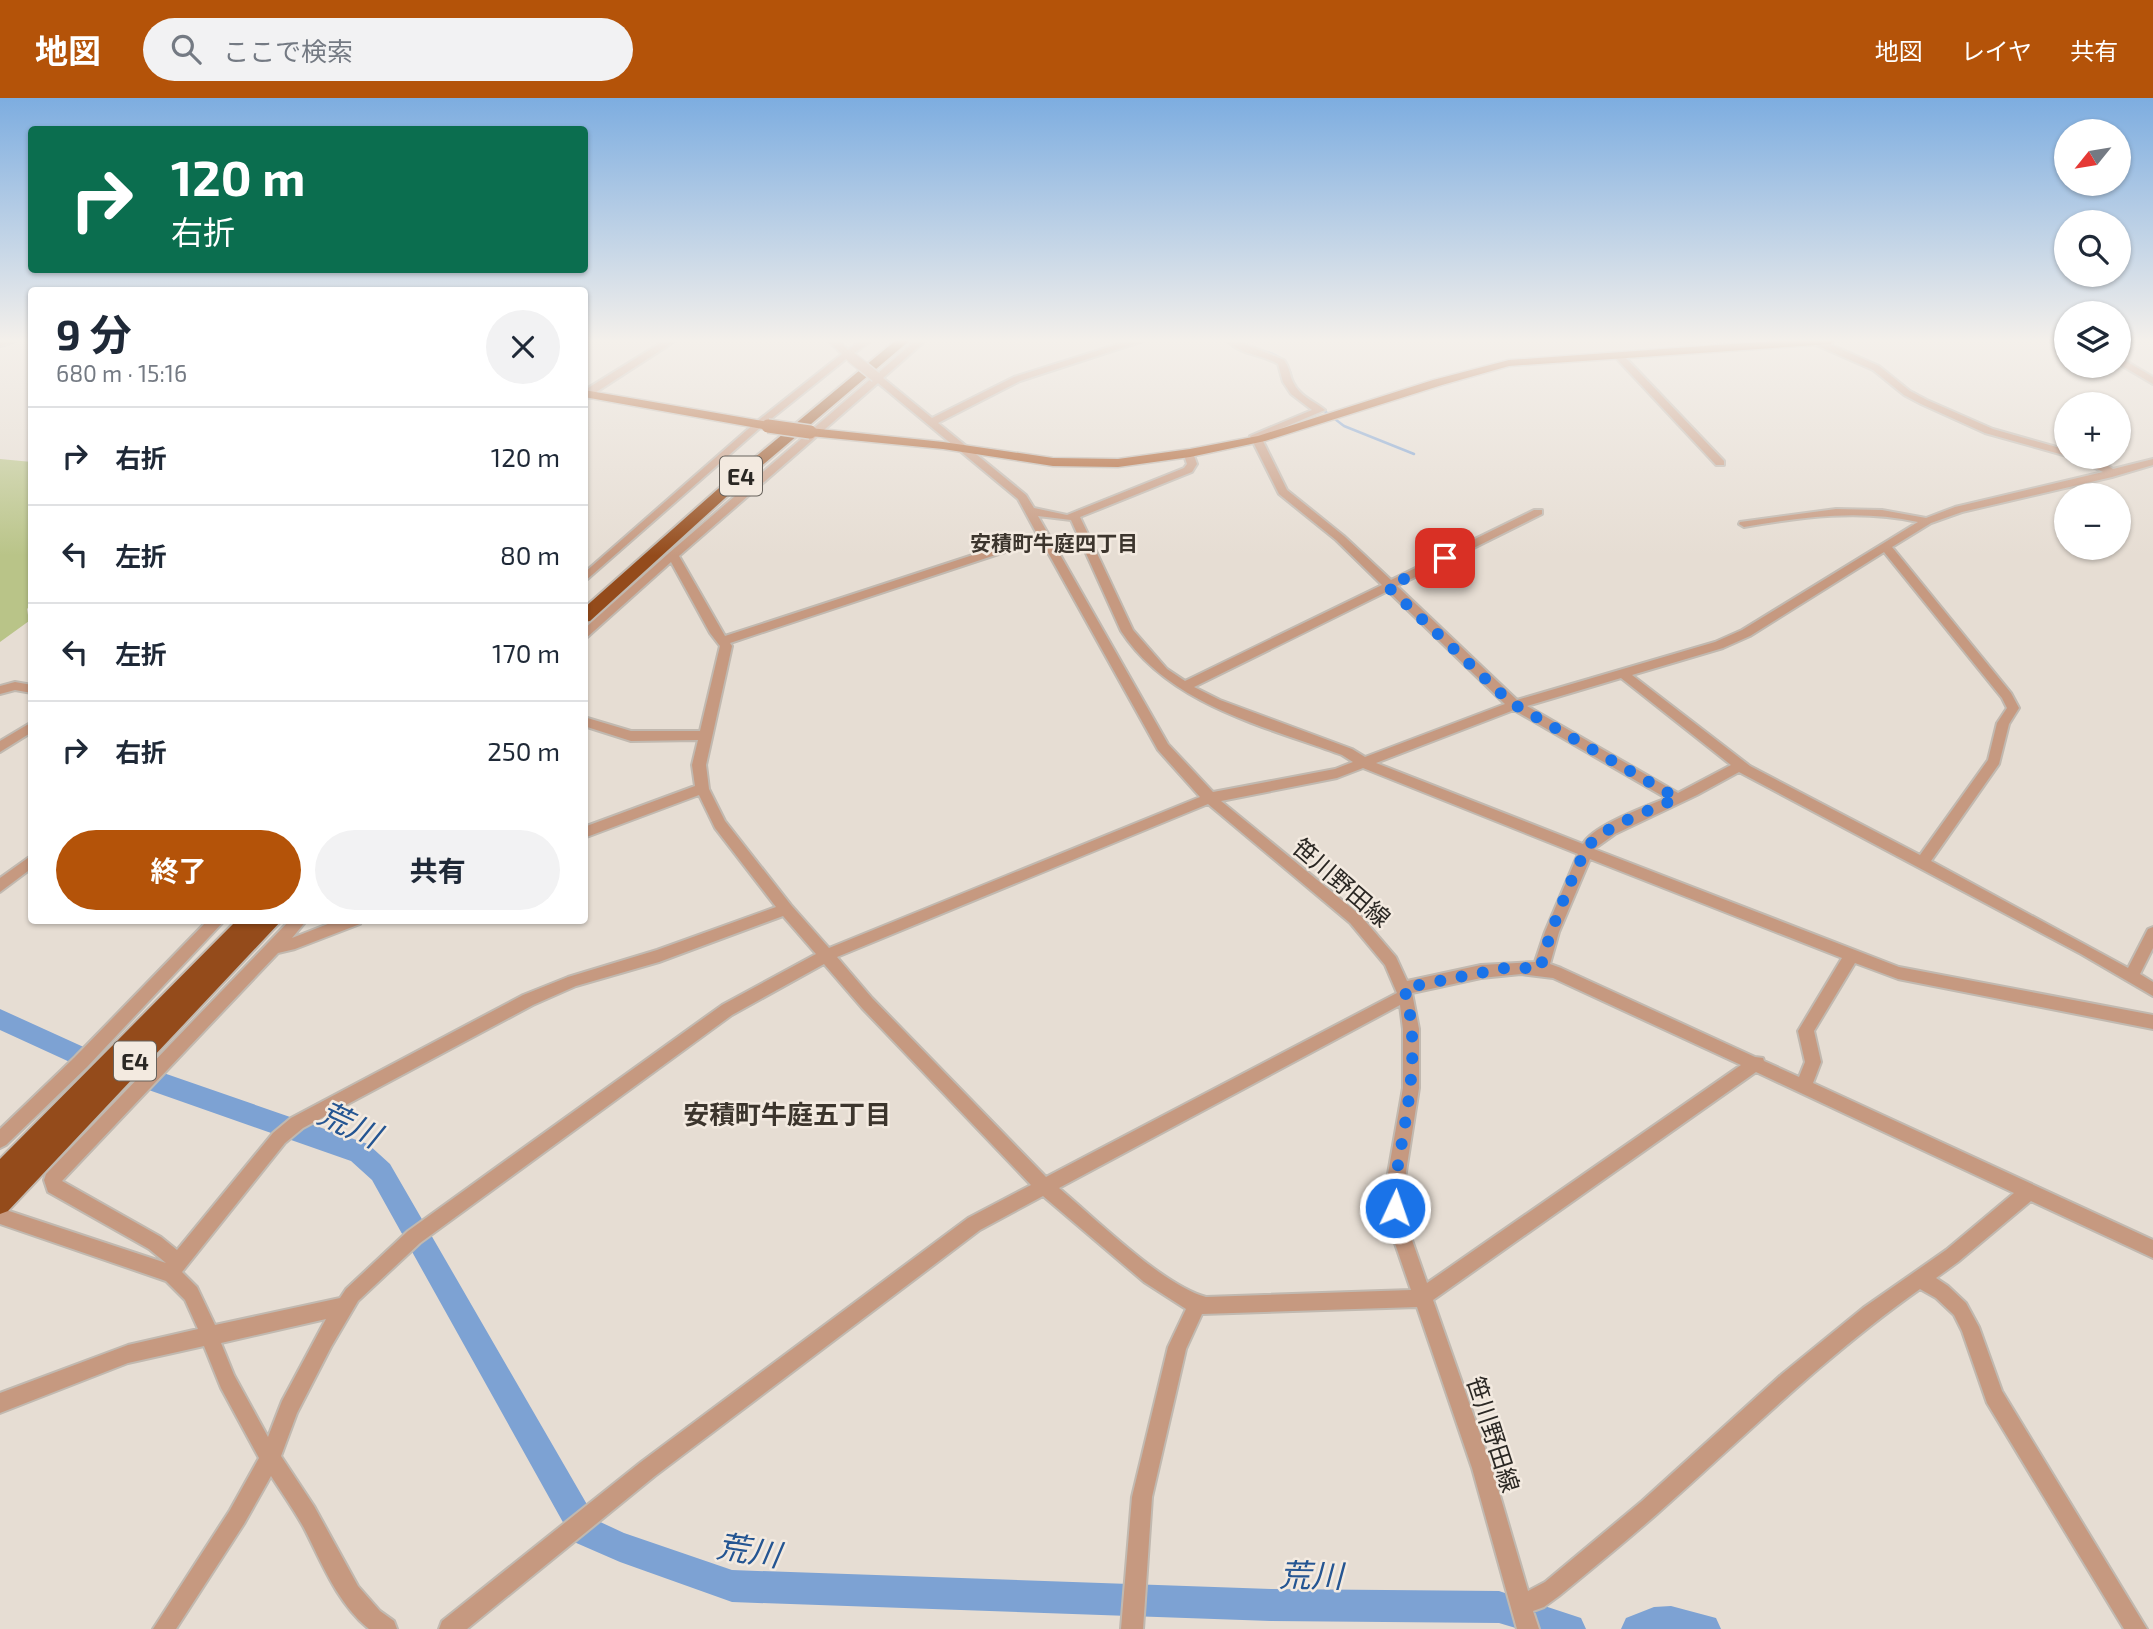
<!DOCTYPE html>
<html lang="ja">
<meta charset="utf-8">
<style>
body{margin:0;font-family:"Exo 2","Noto Sans JP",sans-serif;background:#f2f2f3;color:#1f2937;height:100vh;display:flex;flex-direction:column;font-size:26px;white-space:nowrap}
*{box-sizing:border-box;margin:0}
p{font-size:23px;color:#747a83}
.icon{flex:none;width:38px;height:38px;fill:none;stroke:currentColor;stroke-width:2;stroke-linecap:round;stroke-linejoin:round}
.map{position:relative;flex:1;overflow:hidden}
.side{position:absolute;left:28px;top:189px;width:560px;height:637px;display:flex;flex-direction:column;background:#fff;border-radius:7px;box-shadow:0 2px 5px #0004}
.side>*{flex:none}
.top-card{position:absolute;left:28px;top:28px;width:560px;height:147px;border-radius:7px;box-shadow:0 2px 5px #0004;background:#0b6e4f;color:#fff;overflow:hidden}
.needle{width:46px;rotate:240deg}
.controls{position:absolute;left:2054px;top:21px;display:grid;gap:14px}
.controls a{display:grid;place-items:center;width:77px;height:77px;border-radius:50%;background:#fff;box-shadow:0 2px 5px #0004;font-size:35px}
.pin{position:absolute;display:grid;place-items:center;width:60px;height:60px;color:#fff;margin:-30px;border-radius:14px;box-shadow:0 4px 10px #0006}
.me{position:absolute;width:77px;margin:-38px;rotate:3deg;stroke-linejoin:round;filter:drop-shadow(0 0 5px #0008)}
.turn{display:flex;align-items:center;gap:24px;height:147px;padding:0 28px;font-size:32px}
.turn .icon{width:91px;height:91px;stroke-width:2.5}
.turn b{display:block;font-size:49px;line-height:60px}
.round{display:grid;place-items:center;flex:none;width:74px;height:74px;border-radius:37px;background:#f2f2f3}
.overview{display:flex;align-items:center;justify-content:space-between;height:119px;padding:0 28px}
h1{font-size:42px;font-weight:700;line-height:52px}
.primary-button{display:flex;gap:14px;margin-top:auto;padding:14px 28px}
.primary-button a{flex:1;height:80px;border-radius:42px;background:#b45309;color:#fff;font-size:28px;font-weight:700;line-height:80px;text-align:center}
.primary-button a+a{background:#f2f2f3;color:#1f2937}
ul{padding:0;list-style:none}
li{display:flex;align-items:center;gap:21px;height:98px;padding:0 28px;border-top:2px solid #e0e1e3}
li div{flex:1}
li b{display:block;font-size:26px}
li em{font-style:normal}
header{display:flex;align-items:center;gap:42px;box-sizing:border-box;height:98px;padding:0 35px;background:#b45309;color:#fff}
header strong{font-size:33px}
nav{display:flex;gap:38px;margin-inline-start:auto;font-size:24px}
.search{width:490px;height:63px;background:#f2f2f3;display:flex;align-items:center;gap:18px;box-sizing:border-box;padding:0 24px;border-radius:38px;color:#747a83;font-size:26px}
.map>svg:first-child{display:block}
.green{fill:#b9c488}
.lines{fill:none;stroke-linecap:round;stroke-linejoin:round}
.stream{stroke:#7da2d3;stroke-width:2.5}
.river{fill:#7da2d3;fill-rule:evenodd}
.minor-casing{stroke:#c1b9b0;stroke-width:4}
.major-casing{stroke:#c1b9b0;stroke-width:3}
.highway-casing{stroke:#c1b9b0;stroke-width:4}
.minor{fill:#c69980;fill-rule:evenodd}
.major{fill:#ab5b29;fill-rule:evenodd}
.highway{fill:#944b1b;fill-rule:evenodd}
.minor-bridge-casing{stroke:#c1b9b0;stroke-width:13;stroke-linecap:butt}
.major-bridge-casing{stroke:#c1b9b0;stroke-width:16;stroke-linecap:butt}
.minor-bridge{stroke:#c69980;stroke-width:10}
.major-bridge{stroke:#ab5b29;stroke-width:13}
.route{stroke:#1a73e8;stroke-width:12;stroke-dasharray:0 21.6}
.labels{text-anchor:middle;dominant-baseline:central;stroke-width:5;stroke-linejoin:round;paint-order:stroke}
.far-neighbourhood-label{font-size:21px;font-weight:bold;fill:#3c352d;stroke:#f3eae0}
.shield{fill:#f3eae0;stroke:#67625c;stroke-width:2}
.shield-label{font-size:23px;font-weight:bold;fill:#2b2824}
.street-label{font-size:24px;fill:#2b2824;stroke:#f3eae0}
.neighbourhood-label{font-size:26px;font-weight:bold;fill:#3c352d;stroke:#f3eae0}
.near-water-label{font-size:32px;font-style:italic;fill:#245592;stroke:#f3eae0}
</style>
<header>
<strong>地図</strong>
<div class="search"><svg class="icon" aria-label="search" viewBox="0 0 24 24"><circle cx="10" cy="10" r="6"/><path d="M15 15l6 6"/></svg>ここで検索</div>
<nav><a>地図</a><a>レイヤ</a><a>共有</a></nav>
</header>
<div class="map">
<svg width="2153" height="1531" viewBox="0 0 2153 1531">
<rect width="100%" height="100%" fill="#e6ddd3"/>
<path class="green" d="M0,361L32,364V505L27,511L29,523L0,544Z"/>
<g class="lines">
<path class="stream" d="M1254,251C1274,254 1291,261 1292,284
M1318,308L1344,328L1414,356"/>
<path class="river" d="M0,911L88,951L92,958L88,965L80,968L72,965L0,932Z
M152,971L368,1046L390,1066L596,1422L624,1435L732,1472L1271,1491L1499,1493L1581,1520L1586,1531H1519L1499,1525L1271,1523L732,1504L620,1464L574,1444L372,1082L351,1063L143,990L140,982L143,974Z
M1671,1508L1716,1520L1721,1531H1621L1626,1520L1654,1509Z"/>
<g class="minor-casing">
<path id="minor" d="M0,243H16L0,248Z
M664,243H675L584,302V293L588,290Z
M829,243H839L848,252L860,243H871L853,256L854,261H846L761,329L584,484V475L755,325L842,256Z
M915,243H925L883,280L932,320L1014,279L1128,243H1143L1020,283L938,325L1026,397L1034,410L1067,417L1184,370L1187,366L1183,354L1192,352L1197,366L1192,374L1080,419L1133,532L1167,571L1185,583L1382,487L1336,442L1279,396L1250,338L1312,312L1291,296L1283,284L1278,266C1261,256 1241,257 1227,243H1237L1284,262C1290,270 1289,276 1293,284C1299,298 1314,303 1325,312L1261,339L1287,392L1344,438L1391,482L1534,412H1542V416L1397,488L1517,602L1715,544L1742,532L1918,424C1860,411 1802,419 1744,429L1739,426L1740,424L1836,411L1882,412L1926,420L1955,409L2103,374L2073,359C2088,359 2101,362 2113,371L2153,361V367L2112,379L1962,414L1931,425L1892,449L2011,595L2019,610L2009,626L1999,666L1931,763L2128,870L2148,831L2153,829V850L2140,876L2153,884V898L2081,856L1739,674L1697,697L1615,736L1594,751L1899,869L2153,917V931L1898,881L1855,865L1814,933L1821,964L1813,985L2153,1142V1160L2031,1103L1958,1164L1936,1180L1948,1188L1966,1205L1979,1229L2002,1293L2147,1531H2124L1987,1305L1962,1233L1954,1217L1936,1200L1920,1191C1825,1258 1744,1339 1657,1416C1625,1444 1592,1471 1559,1498L1544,1509L1533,1513L1539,1531H1517L1472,1370L1417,1209L1202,1216L1186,1251L1152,1399L1143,1531H1121L1132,1399L1168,1249L1186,1211L1144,1184L1043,1098L980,1132L655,1378L467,1531H439L442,1523L641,1364L968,1120L1031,1087L862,910L824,866L732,917L420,1145L358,1203L331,1249L297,1315L281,1358L314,1408L358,1488L380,1513L394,1523L397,1531H369C337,1505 322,1465 304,1430C294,1412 282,1395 271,1378L244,1426L176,1531H153L230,1412L259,1360L221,1290L204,1248L128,1265L0,1315V1295L128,1247L198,1231L185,1202L166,1183L0,1126V1110L166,1165L149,1151L48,1094L44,1082L46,1076L290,822H307L292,840L338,822H362L360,826L295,851L278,855L62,1083L161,1139L177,1152L273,1035L291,1020L523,897L568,879L657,852L776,809L715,730L699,697L584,740V729L695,688L692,667L698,642L631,643L584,628V619L631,633H700L720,548L710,535L671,464L584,542V531L669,455L872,280L873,277L877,276ZM878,285L1018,401L1037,436L725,538L679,458ZM1038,418L1071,422L1121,533C1169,607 1264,628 1342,657L1353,664L1335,671L1213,694L1168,646ZM1041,442L1158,652L1200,699L829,850L791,807L725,723L709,691L706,667L732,548L730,545ZM1884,454L2002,600L2007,610L1997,625L1988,662L1920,757L1750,668L1632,577L1723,550L1750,538ZM1388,493L1505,606L1365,659L1352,651L1220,602L1194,589ZM1621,580L1731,667L1678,695L1527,608ZM1514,612L1666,700C1646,709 1593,727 1583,746L1376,665ZM1363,670L1578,756L1545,834L1535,864L1481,867L1407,883L1396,859L1360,817L1221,703L1337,680ZM1208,706L1350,825L1385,867L1397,895L1046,1079L872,900L837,859ZM1590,761L1842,860L1798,933L1805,964L1799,979L1764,963L1763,960L1755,959L1561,870L1550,866L1559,834ZM783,818L816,856L722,907L408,1133L346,1191L340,1200L215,1227L197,1189L182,1174L285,1045L303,1030L533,907L576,888L659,864ZM1521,876L1553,880L1741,967L1427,1185L1407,1128L1403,1093L1419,990V931L1412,895L1481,880ZM1400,907L1403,931V990L1385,1093L1389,1128L1411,1192L1206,1199C1162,1187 1096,1121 1059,1090ZM1756,974L2014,1095L1946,1152L1863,1210L1782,1276L1642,1403L1545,1484L1528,1493L1492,1370L1433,1202ZM326,1221L282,1303L268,1339L234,1277L221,1245Z
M1816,243H1823L1879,268L1910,293L1927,302L1993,331L2067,352V358L1985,335L1921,306L1904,297L1873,272L1816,247Z
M1616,256H1622L1724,363V367H1716L1616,260Z
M2119,259L2153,279V286L2119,266Z
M15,584L32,587V595L15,592L0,596V588Z
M32,624V634L0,654V643Z
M32,757V770L0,794V780Z
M208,822H225L87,969L6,1047L0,1050V1031L75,959Z"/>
</g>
<g class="major-casing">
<path id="major" d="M1774,243H1835L1830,246L1509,268L1442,287L1265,343L1190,359L1118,369L1053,368L943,351L810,338L804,334L810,330L943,344L1053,360L1118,361L1190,351L1258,338L1433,282L1509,262Z
M584,292L768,324L774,328L768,332L584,299Z"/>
</g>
<g class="highway-casing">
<path id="highway" d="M895,243H909L746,381L590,523L584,524V510L736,375Z
M237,822H282L8,1113L0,1116V1061Z"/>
</g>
<use href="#minor" class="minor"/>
<use href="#major" class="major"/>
<use href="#highway" class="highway"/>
<g class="minor-bridge-casing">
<path id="minor-bridge" d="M851,259L876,279"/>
</g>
<g class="major-bridge-casing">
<path id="major-bridge" d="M768,328L810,334"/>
</g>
<use href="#minor-bridge" class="minor-bridge"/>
<use href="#major-bridge" class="major-bridge"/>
</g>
<linearGradient id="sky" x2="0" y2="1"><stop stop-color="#7dade0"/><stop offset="0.53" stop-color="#f4f0eb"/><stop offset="1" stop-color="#f4f0eb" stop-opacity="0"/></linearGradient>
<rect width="2153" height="458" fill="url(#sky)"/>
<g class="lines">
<path class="route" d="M1395,1110L1394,1093C1403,1027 1424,956 1404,890L1505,870H1541C1542,853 1580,755 1591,745C1610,726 1652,712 1677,700L1510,604L1388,489L1445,460"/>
</g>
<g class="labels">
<g class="far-neighbourhood-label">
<text x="1054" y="444">安積町牛庭四丁目</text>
</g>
<g class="shield">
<rect x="720" y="358.5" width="42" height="39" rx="5"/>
<rect x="114" y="943.5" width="42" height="39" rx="5"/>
</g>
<g class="shield-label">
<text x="741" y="378">E4</text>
<text x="135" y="963">E4</text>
</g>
<g class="street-label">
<text transform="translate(1342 784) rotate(41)">笹川野田線</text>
<text transform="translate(1494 1336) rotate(72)">笹川野田線</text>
</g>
<g class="neighbourhood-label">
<text x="787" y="1015">安積町牛庭五丁目</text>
</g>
<g class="near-water-label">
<text transform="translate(350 1025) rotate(25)">荒川</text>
<text transform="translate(749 1451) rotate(9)">荒川</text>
<text transform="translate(1311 1476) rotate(1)">荒川</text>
</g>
</g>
</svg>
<div class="controls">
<a><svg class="needle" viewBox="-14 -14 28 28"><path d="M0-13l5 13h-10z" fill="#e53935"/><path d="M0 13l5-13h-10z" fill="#747a83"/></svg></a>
<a><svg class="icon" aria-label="search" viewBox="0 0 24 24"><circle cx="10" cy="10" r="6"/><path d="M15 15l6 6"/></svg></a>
<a><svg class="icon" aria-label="layers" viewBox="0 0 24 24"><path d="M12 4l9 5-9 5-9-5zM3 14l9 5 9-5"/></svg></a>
<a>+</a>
<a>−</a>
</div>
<div class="pin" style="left:1445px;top:460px;background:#d93025"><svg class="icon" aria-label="arrive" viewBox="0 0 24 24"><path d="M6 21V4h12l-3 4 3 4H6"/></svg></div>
<svg class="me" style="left:1395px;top:1110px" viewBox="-20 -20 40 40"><circle r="17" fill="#1a73e8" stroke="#fff" stroke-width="3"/><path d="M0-11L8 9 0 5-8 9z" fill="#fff"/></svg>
<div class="top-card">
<div class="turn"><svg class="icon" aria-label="right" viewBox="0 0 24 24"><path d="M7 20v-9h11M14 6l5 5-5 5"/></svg><div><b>120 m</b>右折</div></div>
</div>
<section class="side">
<div class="overview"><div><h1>9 分</h1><p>680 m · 15:16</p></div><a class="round"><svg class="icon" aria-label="close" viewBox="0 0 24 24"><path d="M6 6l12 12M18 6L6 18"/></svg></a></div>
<ul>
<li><svg class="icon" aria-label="right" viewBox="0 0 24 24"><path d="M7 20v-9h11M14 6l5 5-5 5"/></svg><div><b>右折</b></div><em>120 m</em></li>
<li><svg class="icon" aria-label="left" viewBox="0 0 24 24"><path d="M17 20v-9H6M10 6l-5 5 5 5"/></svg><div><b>左折</b></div><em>80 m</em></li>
<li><svg class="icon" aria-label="left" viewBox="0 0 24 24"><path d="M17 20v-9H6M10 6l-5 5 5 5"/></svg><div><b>左折</b></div><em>170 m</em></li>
<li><svg class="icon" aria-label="right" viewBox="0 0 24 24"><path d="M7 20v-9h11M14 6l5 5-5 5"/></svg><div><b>右折</b></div><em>250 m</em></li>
</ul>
<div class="primary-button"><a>終了</a><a>共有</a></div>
</section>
</div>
